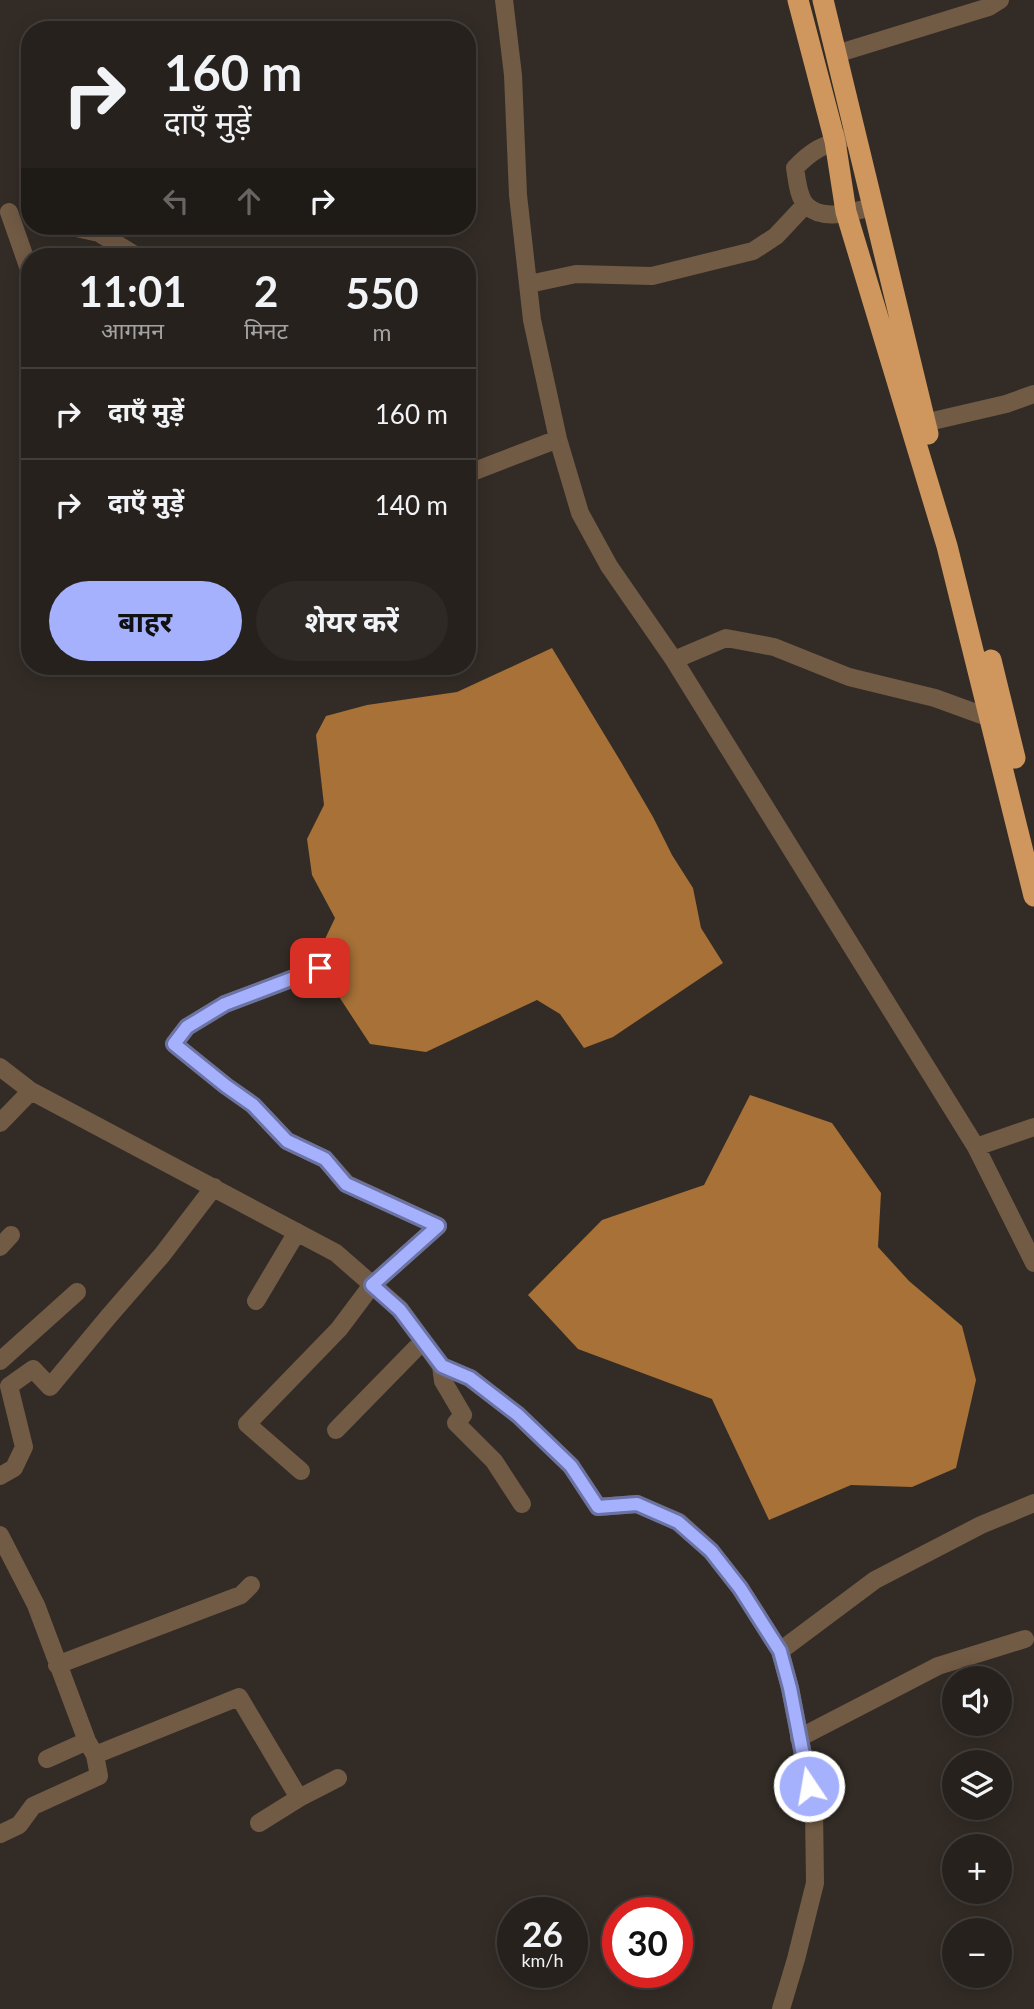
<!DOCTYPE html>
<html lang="hi">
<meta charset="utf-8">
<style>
body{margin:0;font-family:Lato,"Noto Sans Devanagari",sans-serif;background:#2e2925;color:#f1f3f6;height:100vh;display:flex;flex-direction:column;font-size:26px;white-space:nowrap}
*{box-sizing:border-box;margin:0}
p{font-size:23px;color:#a4a3a3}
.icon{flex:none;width:38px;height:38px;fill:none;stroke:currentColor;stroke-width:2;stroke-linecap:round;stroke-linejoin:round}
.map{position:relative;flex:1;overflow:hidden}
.details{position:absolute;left:21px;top:248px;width:455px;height:427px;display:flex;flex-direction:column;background:#26211c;border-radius:28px;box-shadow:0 4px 18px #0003,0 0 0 2px #423e3b}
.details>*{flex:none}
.banner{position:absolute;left:21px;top:21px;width:455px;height:214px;border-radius:28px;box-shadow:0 4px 18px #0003,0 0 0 2px #423e3b;background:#26211c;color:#f1f3f6;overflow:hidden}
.controls{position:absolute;left:942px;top:1666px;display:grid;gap:14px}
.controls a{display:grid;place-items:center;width:70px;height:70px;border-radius:50%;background:#26211c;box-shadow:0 4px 18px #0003,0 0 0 2px #423e3b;font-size:35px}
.speed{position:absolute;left:497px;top:1897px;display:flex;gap:14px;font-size:35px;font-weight:700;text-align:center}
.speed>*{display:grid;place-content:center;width:91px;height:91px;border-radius:50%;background:#26211c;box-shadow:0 4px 18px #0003,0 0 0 2px #423e3b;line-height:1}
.speed small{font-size:18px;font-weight:400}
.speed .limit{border:10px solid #d22;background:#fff;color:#111}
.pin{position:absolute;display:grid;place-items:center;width:60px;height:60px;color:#fff;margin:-30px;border-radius:14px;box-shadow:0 4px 10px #0006}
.me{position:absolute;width:77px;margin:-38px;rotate:348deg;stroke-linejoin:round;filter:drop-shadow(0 0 5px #0008)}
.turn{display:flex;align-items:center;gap:24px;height:147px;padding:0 28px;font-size:32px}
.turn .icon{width:91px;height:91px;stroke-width:2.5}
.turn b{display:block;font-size:49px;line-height:60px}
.lanes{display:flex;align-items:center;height:66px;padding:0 28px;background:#0003;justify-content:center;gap:35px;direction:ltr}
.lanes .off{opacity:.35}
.eta{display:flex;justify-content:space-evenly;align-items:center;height:119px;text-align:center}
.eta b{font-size:42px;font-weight:700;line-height:49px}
.cta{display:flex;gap:14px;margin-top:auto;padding:14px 28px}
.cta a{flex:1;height:80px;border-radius:42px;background:#a5b1fc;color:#111;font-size:28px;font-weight:700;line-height:80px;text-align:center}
.cta a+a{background:#2e2925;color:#f1f3f6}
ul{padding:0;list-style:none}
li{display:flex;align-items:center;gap:21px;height:91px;padding:0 28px;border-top:2px solid #423e3b}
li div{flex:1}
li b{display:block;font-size:26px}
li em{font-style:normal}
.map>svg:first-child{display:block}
.water{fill:#a77137}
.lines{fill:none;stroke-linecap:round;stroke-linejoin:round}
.minor{stroke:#725b45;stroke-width:18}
.highway{stroke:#cf975d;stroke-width:21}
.route-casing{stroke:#6b73a4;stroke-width:18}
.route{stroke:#a5b1fc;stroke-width:12}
</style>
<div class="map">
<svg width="1034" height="2009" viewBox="0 0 1034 2009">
<rect width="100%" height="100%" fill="#332c26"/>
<path class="water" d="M552,648L621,762L653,817L672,855L693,888L701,928L723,963L613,1037L584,1048L560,1014L537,1000L426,1052L370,1044L315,960L335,918L312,875L307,839L324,805L316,735L326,716L367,705L457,692Z
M750,1095L832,1123L881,1193L878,1247L909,1281L962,1326L976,1380L956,1468L912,1487L851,1485L769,1520L712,1399L578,1349L528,1295L602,1220L704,1185Z"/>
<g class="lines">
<path class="minor" d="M504,0L513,75L518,195L532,320L558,439L580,513L609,566L674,660L976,1147L1034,1127
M836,54L989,7L1000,0
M846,138C823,145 812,150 795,168C797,179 798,198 807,206C824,222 853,211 873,207
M9,212L30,272
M67,226L99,233L138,257
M529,284L576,274L652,276L753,251L776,236L805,205
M924,423L1006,404L1034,394
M467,474L558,439
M674,660L726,638L774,647L849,677L935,698L990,718
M0,1067L31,1091L0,1123
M31,1091L336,1253L400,1309L441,1366L470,1378L518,1415L571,1466L598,1507L637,1504L679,1522L711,1551L740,1588L780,1651
M976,1147L1034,1263
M0,1247L11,1235
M256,1301L297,1232
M0,1361L77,1292
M441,1366L443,1381L463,1415L456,1423L494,1461L522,1504
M336,1430L423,1341
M301,1471L247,1424L339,1329L372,1285L438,1226L347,1184L325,1159L287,1141L253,1105L226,1086L174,1044L187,1027L225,1004L320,968
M0,1476L14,1468L24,1447L9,1386L33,1369L50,1387L109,1316L162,1255L214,1187
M0,1535L36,1605L87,1741L95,1755L99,1776L33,1806L19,1825L0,1834
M57,1665L241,1595L251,1585
M799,1738L938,1666L1025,1639
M95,1755L239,1697L299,1798L259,1823
M47,1759L87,1741
M299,1798L338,1778
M781,2009L796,1959L815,1883L814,1810L790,1688L780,1651L875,1580L981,1525L1034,1503"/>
<path class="highway" d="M798,0L835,141L846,212L947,546L1034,896
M823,0L928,434
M991,660L1015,758"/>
</g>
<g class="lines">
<g class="route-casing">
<path id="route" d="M320,968L225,1004L187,1027L174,1044L226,1086L253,1105L287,1141L325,1159L346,1184L438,1226L372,1285L400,1310L442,1366L470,1378L518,1415L571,1466L598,1507L637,1504L678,1522L711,1551L740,1588L780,1651L790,1688L809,1786"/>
</g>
<use href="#route" class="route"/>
</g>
</svg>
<div class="controls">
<a><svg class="icon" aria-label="sound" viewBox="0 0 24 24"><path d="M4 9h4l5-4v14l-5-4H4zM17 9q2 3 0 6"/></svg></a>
<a><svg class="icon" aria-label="layers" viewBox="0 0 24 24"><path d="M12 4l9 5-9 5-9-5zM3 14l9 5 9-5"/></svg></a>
<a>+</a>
<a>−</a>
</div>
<div class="speed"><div>26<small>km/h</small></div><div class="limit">30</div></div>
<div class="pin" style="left:320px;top:968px;background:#d93025"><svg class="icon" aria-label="arrive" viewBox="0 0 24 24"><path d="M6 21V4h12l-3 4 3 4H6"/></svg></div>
<svg class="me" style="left:809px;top:1786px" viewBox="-20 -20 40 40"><circle r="17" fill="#a5b1fc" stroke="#fff" stroke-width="3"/><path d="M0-11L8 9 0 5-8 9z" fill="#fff"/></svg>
<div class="banner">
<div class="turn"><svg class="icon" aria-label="right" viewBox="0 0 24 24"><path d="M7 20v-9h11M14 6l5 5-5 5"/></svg><div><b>160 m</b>दाएँ मुड़ें</div></div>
<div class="lanes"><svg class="icon off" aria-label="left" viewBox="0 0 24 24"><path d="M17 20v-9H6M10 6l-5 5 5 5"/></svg><svg class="icon off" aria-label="ahead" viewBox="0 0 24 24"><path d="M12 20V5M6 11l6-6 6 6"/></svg><svg class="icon" aria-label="right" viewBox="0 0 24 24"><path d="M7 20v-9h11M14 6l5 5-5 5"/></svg></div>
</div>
<section class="details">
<div class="eta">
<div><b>11:01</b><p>आगमन</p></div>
<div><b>2</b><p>मिनट</p></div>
<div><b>550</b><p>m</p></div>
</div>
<ul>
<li><svg class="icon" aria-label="right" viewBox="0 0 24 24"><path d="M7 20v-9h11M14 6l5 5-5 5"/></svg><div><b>दाएँ मुड़ें</b></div><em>160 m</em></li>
<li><svg class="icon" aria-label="right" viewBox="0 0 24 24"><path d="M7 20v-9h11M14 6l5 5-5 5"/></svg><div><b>दाएँ मुड़ें</b></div><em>140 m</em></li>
</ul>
<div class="cta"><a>बाहर</a><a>शेयर करें</a></div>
</section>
</div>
